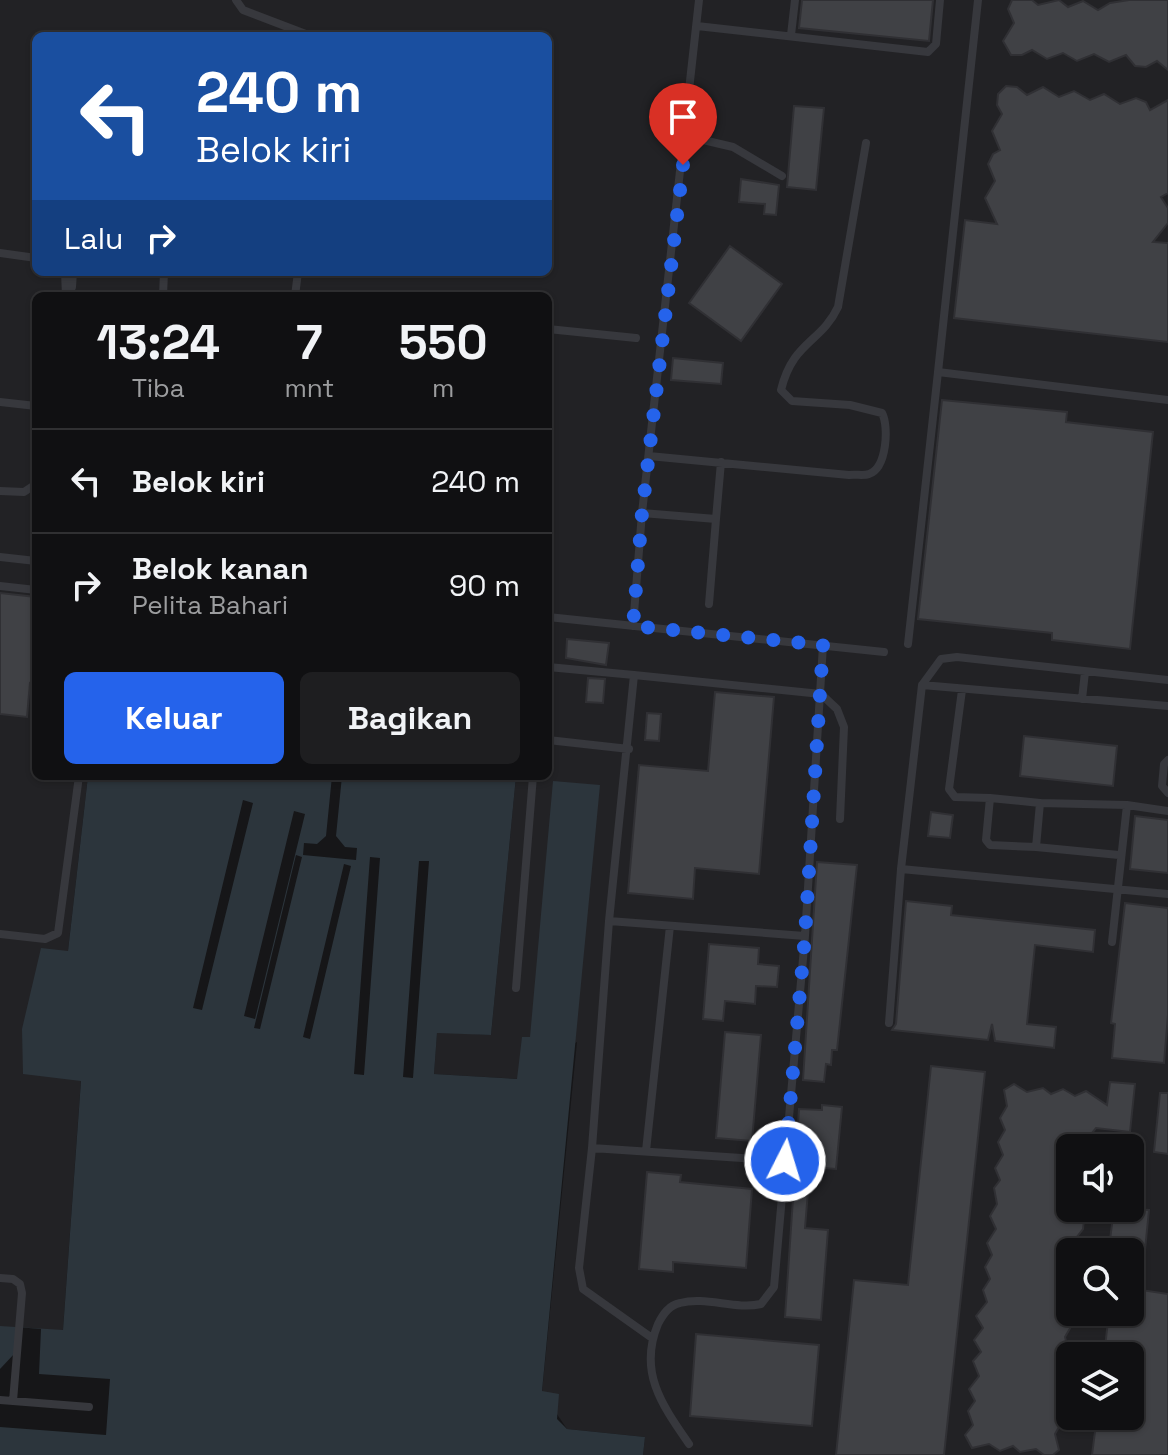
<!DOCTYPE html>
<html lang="id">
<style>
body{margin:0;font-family:"Space Grotesk",sans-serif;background:#1e1e20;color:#f1f3f6;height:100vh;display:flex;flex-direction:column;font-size:30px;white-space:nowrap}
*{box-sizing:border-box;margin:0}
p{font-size:26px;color:#9c9d9f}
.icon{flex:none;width:44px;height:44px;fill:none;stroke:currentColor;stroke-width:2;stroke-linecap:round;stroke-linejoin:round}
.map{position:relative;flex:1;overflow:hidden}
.details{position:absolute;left:32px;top:292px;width:520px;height:488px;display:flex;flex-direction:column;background:#101012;border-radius:12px;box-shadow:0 2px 6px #0004,0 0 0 2px #303032}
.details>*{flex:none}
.banner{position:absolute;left:32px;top:32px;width:520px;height:244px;border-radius:12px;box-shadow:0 2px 6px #0004,0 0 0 2px #303032;background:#1a4fa0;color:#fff;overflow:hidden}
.controls{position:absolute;left:1056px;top:1134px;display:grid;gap:16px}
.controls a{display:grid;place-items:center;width:88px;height:88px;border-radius:12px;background:#101012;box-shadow:0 2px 6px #0004,0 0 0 2px #303032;font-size:40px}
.pin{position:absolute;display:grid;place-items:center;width:68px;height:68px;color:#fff;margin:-82px -34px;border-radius:50% 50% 50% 0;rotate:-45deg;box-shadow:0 0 8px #0007}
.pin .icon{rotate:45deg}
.me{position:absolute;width:88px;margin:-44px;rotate:5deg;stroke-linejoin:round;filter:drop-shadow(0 0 6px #0008)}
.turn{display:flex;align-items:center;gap:28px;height:168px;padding:0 32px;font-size:36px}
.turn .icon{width:104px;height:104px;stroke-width:2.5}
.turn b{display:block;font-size:56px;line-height:68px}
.then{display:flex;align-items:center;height:76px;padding:0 32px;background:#0003;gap:16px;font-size:30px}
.eta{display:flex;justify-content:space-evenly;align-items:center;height:136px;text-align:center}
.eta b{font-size:48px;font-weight:800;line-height:56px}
.action{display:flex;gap:16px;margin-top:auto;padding:16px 32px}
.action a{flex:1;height:92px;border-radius:12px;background:#2563eb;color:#fff;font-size:32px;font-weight:800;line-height:92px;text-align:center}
.action a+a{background:#1e1e20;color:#f1f3f6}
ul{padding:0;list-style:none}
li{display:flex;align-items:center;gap:24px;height:104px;padding:0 32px;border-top:2px solid #303032}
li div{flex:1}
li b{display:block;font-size:30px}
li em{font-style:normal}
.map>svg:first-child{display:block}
.built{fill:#222225;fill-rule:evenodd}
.water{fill:#2c353c}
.pier{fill:#161618}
.building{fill:#404145;stroke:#303034;stroke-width:2}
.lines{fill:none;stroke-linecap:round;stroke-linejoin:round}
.lane{stroke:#37383d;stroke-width:8}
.route{stroke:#2563eb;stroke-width:14;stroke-dasharray:0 25.2}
</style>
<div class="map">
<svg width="1168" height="1455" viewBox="0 0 1168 1455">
<rect width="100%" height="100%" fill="#161618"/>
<path class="built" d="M0,0H1168V1455H643L645,1437L567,1429L542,1392L577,1042L518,1079L434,1074L437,1032L491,1035L516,776H548V296H36V776H88L68,951L81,1080L63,1330L0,1427ZM36,36H548V272H36ZM1070,1148H1130V1208H1070ZM1070,1252H1130V1312H1070ZM1070,1356H1130V1416H1070Z"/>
<path class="water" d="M88,776H516L491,1035L437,1033L434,1074L517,1079L522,1037H530L553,781L600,785L542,1391L559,1394L557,1419L567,1429L645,1437L643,1455H0V1326L63,1330L81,1081L23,1074L22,1029L41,948L68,951Z"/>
<path class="pier" d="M332,776H342L336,836L345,847L357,848L356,860L303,855L304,843L317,844L326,836Z
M243,800L253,803L202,1010L193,1008Z
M294,811L305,814L255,1019L244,1016Z
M296,855L302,857L260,1029L254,1028Z
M370,857L380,858L364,1075L354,1074Z
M419,861H429L413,1078L403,1077Z
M344,864L351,866L310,1039L303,1037Z
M16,1327L41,1329L39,1374L110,1379L106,1435L0,1427V1369L15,1353Z"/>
<path class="building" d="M802,0H933L929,41L799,28Z
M1012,0H1032L1038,5L1059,0L1068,7L1083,1L1098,10L1110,3L1129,0H1168V70L1157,61L1146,67L1135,66L1126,55L1109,62L1094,54L1077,61L1063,53L1047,59L1032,50L1022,55H1011L1003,41L1014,23L1008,9Z
M1006,86L1017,87L1027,95L1043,87L1059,97L1074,91L1090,100L1104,94L1120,104L1136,98L1146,102L1150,110L1168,100V193L1161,197L1168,208V223L1153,242L1168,243V342L954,318L965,220L997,224L985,198L995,181L988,164L993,154L1000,150L992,131L1002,114L997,105L998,94Z
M794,106L824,108L816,190L787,187Z
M741,179L779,185L776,215L764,214L765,204L739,202Z
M730,246L782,284L741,341L689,303Z
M673,358L723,363L721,384L671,380Z
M942,400L1067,412L1066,422L1153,432L1130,649L1052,640V633L918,619Z
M0,593L36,597V684L30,683L27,717L0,714Z
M567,639L609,643L606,665L566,658Z
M588,678L605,679L603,703L586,702Z
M715,692L774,697L759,874L695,868L693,899L628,893L639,765L708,771Z
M647,713L661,714L659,741L645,740Z
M1024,736L1117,746L1113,786L1020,776Z
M931,812L953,815L950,838L928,836Z
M1135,816L1168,820V873L1130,869Z
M817,862L857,865L837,1050H832L831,1065L826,1064L824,1082L803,1080Z
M906,901L952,906L951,915L1095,930L1093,952L1035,945L1027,1024L1056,1027L1054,1048L995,1041L992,1024L988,1040L892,1030L896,1024Z
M1125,903L1168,908V1015L1164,1063L1112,1058L1115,1024L1111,1023Z
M709,944L759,948L758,964L779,966L777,987L756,986L755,1004L725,1001L723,1021L703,1019Z
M725,1032L761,1035L752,1141L716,1138Z
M931,1066L985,1072L944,1455H836L854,1280L908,1285Z
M1110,1082L1135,1084L1130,1132L1096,1128L1087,1139L1093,1148H1070V1208H1077L1084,1220L1083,1229L1076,1238L1084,1252H1070L1072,1325L1065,1337L1069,1353L1063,1361L1068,1372L1060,1386L1065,1398L1058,1410L1062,1422L1055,1434L1059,1450L1053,1455H1044L1036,1449L1020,1452L1013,1446L1000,1451L989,1444L972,1448L965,1435L973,1425L968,1411L975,1401L969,1389L979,1376L973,1361L981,1352L974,1340L983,1328L976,1316L987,1302L983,1290L990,1279L985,1267L992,1255L987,1243L996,1229L990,1216L997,1204L994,1188L1000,1180L995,1168L1003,1155L998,1142L1005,1130L1000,1118L1007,1106L1004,1090L1014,1084L1027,1092L1043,1088L1051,1094L1063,1089L1075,1096L1086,1091L1107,1105Z
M1160,1093H1168V1154L1154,1152Z
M822,1105L842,1107L836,1169L810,1167L805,1228L828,1230L821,1320L785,1317L799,1109L822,1110Z
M1130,1160L1143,1161L1141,1184L1130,1183Z
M647,1172L681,1175L680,1182L752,1189L746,1268L673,1262V1272L639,1269Z
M1114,1208L1149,1210L1141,1290L1168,1294V1455H1092L1097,1416H1130V1356H1104L1109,1312H1130V1251L1109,1248Z
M696,1334L819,1345L812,1426L690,1416Z"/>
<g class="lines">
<path class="lane" d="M236,0L243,10L311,36
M978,0L938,372L1168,400
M697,26L928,52L936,44L940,0
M791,35L795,0
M686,136L733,147L782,176
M0,253L36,258
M65,272L66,296
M72,287L73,272
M163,296L164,272
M295,296L298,272
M548,329L636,338
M0,402L36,406
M649,456L849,475C855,474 864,476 869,474C887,468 889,426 882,413L850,405L792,401L781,390C793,341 821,343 838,307L866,143
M0,491L24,492L36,484
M642,513L716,519L721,462
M0,557L36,561
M0,586L36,590
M709,604L716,519
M548,617L884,652
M633,626L642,513L699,0
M908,644L938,372
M548,667L634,675
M1168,680L957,657L941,659L922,685L901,869L1168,894
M922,685L1168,706
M962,690L949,789L955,797L990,798
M1082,699L1085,672
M548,740L629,749
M1168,760L1164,764L1162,786L1168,793
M1036,847L990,845L986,840L990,798L1040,803
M1119,855L1036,847L1040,803L1127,805
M609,921L805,936
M0,934L45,939L58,933L79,776
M1112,942L1127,805L1168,811
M516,988L533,776
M889,1023L901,869
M592,1148L579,1268L583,1289L652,1338
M646,1151L670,926
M785,1161L592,1148L609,921L634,675L821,694L837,709L844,727L840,819
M0,1278L13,1279L20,1284L22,1293L13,1401
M0,1400L89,1407
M689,1444C662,1405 638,1372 658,1324C663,1314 669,1305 680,1303C706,1296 735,1310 761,1304L774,1287L805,936L823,645"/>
</g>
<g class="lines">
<path class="route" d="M683,165L642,513L633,626L823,645L805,936L785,1161"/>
</g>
</svg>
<div class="controls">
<a><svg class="icon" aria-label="sound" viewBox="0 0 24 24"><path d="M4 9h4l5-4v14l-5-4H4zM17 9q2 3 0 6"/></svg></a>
<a><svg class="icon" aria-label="search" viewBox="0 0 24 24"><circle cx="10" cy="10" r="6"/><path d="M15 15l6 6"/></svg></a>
<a><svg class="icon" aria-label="layers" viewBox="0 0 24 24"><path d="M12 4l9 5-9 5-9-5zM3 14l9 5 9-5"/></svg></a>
</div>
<div class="pin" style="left:683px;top:165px;background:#d93025"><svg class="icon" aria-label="arrive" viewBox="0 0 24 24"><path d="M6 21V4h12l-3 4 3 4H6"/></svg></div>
<svg class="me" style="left:785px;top:1161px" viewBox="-20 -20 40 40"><circle r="17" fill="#2563eb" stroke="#fff" stroke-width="3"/><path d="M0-11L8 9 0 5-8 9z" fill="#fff"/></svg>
<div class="banner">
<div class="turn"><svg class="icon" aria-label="left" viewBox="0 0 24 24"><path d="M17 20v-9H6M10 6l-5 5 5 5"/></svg><div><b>240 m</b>Belok kiri</div></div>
<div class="then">Lalu<svg class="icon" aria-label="right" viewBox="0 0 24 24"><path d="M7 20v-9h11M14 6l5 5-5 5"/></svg></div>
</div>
<section class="details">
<div class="eta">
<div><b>13:24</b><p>Tiba</p></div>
<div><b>7</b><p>mnt</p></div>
<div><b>550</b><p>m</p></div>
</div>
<ul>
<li><svg class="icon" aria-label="left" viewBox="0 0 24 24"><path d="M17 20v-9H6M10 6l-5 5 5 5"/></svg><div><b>Belok kiri</b></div><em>240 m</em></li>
<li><svg class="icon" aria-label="right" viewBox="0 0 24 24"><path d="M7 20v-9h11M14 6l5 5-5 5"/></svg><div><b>Belok kanan</b><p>Pelita Bahari</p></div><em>90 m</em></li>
</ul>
<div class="action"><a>Keluar</a><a>Bagikan</a></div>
</section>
</div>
